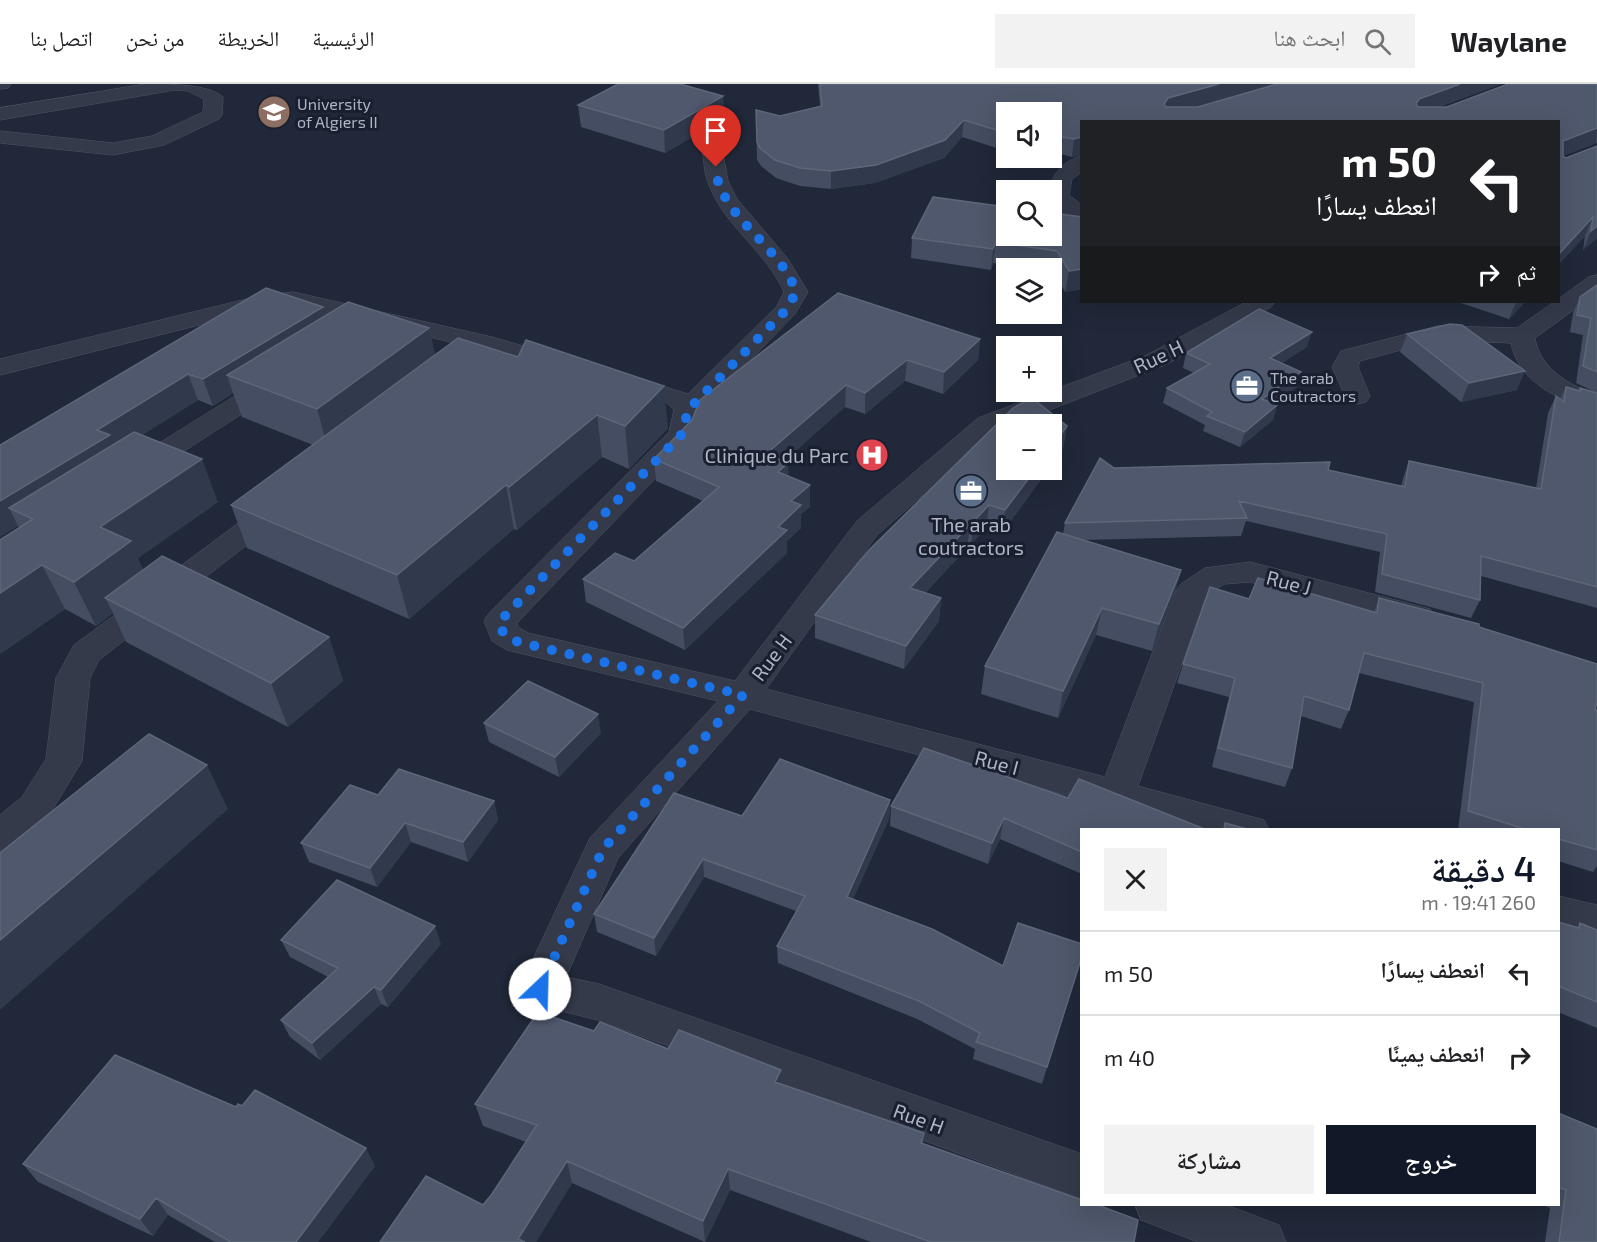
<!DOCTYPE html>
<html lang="ar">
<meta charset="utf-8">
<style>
body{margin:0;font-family:"Exo 2","Noto Naskh Arabic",sans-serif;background:#f2f2f2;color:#202124;direction:rtl;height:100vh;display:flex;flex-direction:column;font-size:22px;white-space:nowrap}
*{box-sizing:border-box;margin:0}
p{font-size:20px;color:#757577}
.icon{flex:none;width:33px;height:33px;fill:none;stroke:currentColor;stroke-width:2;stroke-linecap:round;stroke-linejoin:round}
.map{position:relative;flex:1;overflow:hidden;direction:ltr}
.panel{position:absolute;left:1080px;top:744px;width:480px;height:378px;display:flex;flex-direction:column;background:#fff;border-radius:0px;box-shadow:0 6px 24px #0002;direction:rtl}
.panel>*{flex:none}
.guide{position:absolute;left:1080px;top:36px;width:480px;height:183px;border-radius:0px;box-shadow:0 6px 24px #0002;direction:rtl;background:#202124;color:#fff;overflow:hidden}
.buttons{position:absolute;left:996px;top:18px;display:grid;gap:12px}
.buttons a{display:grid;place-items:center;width:66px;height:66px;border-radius:0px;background:#fff;box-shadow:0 6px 24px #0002;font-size:30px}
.pin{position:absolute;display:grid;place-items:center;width:51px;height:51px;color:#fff;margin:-62px -26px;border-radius:50% 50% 50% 0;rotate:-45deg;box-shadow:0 0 6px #0007}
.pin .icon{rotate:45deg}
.me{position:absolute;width:66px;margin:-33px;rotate:24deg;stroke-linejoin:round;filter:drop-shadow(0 0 4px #0008)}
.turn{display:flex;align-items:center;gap:21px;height:126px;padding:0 24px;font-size:27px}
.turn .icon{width:78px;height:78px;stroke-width:2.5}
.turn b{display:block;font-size:42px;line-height:51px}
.then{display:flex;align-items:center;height:57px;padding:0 24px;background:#0003;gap:12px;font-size:22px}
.round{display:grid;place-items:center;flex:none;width:63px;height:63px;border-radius:0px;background:#f2f2f2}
.overview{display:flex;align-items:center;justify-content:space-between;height:102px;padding:0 24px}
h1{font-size:36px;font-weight:600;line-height:45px;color:#111827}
.action{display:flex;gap:12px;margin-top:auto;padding:12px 24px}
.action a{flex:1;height:69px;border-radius:0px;background:#111827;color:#fff;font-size:24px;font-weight:600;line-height:69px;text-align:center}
.action a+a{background:#f2f2f2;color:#202124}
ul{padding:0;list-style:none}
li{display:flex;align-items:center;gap:18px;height:84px;padding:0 24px;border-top:2px solid #e0e0e0}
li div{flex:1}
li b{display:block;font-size:22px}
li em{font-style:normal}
header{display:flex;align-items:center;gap:36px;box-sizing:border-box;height:84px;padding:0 30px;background:#fff;border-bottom:2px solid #e0e0e0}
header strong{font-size:28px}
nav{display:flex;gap:33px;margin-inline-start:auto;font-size:21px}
.search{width:420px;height:54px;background:#f2f2f2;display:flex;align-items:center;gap:15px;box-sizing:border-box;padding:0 21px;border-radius:0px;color:#757577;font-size:22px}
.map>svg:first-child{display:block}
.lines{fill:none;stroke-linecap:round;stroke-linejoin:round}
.minor-casing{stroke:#4e5564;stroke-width:1}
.minor{fill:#343a49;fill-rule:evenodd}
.wall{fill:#444d61}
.shaded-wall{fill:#31394c}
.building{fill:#4f586c;stroke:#5e677a;stroke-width:1.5}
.route{stroke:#1a73e8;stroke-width:10;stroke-dasharray:0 18}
.labels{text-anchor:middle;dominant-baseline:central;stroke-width:6;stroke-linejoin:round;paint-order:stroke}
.far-poi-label{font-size:16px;fill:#aeb5c6;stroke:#191f2e;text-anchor:start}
.street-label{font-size:20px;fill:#aeb5c6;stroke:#191f2e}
.poi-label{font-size:20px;fill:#aeb5c6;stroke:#191f2e;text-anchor:end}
</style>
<header>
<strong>Waylane</strong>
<div class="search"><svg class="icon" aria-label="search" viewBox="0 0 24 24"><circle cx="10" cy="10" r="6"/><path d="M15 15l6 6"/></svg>ابحث هنا</div>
<nav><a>الرئيسية</a><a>الخريطة</a><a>من نحن</a><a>اتصل بنا</a></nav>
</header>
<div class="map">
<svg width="1597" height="1158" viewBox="0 0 1597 1158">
<rect width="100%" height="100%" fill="#202839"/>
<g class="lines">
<g class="minor-casing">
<path id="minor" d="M0,0H11L8,4L0,5Z
M146,0C168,0 209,0 223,13L222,31L219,35L164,61L113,71L0,59V47L113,59L152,52L203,28L204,15L188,7L175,6L0,36V24Z
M712,58L719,60L722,64L728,97L737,115L788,175L808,208L795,230L701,327L696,350L692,356L517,539L518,543L528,549L735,597L857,437L978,334L1147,271L1246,218H1275L1271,223L1165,281L998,346L877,451L766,605L1105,693L1176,507L1181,500L1205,484L1250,478L1430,525L1435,533L1430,541L1419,544L1250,498L1224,500L1206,512L1138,702L1264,736L1269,746H1195L750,625L618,774L566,893L599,900L1082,1070V1115L598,936L525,918L519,905L590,754L718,617L507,566L492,557L484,537L489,529L669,348L674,326L667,319L612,302L608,297L612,292L621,289L688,310L777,222L784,208C766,167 725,143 709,101C704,90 704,76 702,64L705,60Z
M1082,72V88L1072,95L1069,111L1082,121V134L1062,129L1052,117V106H1049C1052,90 1064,76 1082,72Z
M1597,191V209L1535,254C1540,285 1569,301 1597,311V327C1562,318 1518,299 1511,259L1438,256L1360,277L1358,283L1370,312L1366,318L1357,320L1348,318L1332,283L1341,267L1438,242L1517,244L1554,218H1558V215L1589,193Z
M293,208L492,253L572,276L576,281L572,286L563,289L486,266L293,222L255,227L0,291V275L255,213Z
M276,289L285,292L289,297L285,302L144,393L134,395L124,393L120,387L124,381L267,292Z
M278,414L288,417L293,423L288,429L99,576L90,594L82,677L48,733L13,762L0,767V731L22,713L46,675L56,594L74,561L268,417Z
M1558,812L1597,821V855L1558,844Z
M1135,1120H1224L1279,1141L1286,1158H1198L1141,1136Z"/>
</g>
<use href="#minor" class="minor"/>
</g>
<path class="wall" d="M818,0H1275L1196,23L1501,0L1439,23H1447L1597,0V59H1596L1563,72L1566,74L1597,62V154L1583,166L1585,152L1558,181V38H1082V71L1072,73L1061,70L1046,80L1026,74H1052V28H1006V67L962,53L944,74L875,99L831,105L800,102L776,94L761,82L757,76L756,26L780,32L820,22Z
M723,12L724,34L665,69L581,43L578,21Z
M1082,133V205L1065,208L1054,187H1052V184H1033L993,179L991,186L911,174L912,154Z
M1597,201V309L1576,299L1583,251L1570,248L1573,229L1580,213Z
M1458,218H1525L1509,235Z
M323,223L325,232L429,244L435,271L668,344L629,385L602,373L517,446L514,445L409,535L247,464L231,421L313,361L242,333L233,309L213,322L198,316L142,351L218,418L138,474L143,486L329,553L343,597L288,643L126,558L113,529L96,542L65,525L0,570V456L19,444L18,442L0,453V361Z
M1407,250L1517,306L1461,318L1400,268Z
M980,255L978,276L943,310L905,297L865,330L845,323L784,377L788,392L810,401V423L801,430V444L787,457V469L685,566L586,518L583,495L634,477L703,417L656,397L654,375L692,336Z
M1307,263L1282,279L1297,303L1273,319L1277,321L1273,336L1240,363L1203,347L1205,341L1163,319L1167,304L1194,289L1183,284L1186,269Z
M1566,303L1579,307L1580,304L1597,309V524L1481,492L1480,516L1471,534L1375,508L1380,468L1246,437L1241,452L1084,456L1181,486L1174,512L1152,567L1096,551L1058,634L981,610L985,582L1063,450L1065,439L1114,384L1328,386L1401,402L1403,395L1409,377L1536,404L1548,329L1556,312L1560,315Z
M1032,314L1067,342L1063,364L1052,380V340H1006V386H1048L1002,449L986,444L971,460H968L967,464L925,509L941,514L939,537L904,585L815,554V531L869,466L1013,324Z
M1379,514L1479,543L1597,626V782L1593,788L1558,777V746H1458L1474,618L1359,589L1349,626L1341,645L1301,632L1292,684L1285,703L1212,683L1229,613L1177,599L1183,580L1249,515L1374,528Z
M484,639L601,649L559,693L489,658Z
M924,664L1082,746V790L1000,755L988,780L890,742L891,722Z
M378,711L494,717L498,736L468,778L411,758L377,803L309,778L301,759Z
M890,716L889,735L853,815L1003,882L1082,860V875L1080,879L1042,1000L973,975L975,965L917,935L778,879L777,862L796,827L704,793L656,872L597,848L594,830L742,732Z
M1558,838L1577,844L1580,839L1597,846V944L1558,928Z
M281,856L441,860L388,923L381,920L320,976L290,953L281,936L328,893L290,873Z
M594,947L668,965L781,1000L924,1049L923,1060L1134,1158H871L730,1106L705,1158L572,1099L536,1158H380L483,1121L492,1110L526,1058L483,1042L475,1020Z
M1558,1029L1597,1158H1545L1550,1124L1541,1120H1558Z
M23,1080L375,1082L318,1158H215L168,1131L153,1152L38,1098Z"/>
<path class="shaded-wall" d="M1219,0H1275L1164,32V20L1168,14Z
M1460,0H1501L1413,32L1416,20L1419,15Z
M723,12L724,34L665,69L664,46Z
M964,36L962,53L944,74L875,99L831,105V87Z
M1597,44L1596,59L1558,74L1563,57Z
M1063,53L1061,70L1046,80L1047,74H1052V60Z
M1082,53V71L1072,73L1074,55Z
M1593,133L1585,152L1558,181V171Z
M1597,142V154L1583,166L1591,147Z
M996,158L993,179L991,186L993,165Z
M1082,185V205L1065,208L1069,187Z
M1516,218H1525L1509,235Z
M323,223L330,249L227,291L233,309L213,322L203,295Z
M429,244L438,285L329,367L317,325Z
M1312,248L1307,263L1266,289L1270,274Z
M980,255L978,276L943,310L944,288Z
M907,276L905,297L865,330V309Z
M1525,287L1517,306L1461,318L1469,299Z
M1301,288L1297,303L1258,330L1262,315Z
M188,290L198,316L117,367L9,424L18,442L0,453V417L97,346Z
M846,301L845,323L767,392L766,370Z
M664,302L668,344L629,385L625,342Z
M1277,321L1273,336L1240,363L1245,348Z
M597,331L602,373L517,446L509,403Z
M1067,342L1063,364L1052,380V363Z
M202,375L218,418L138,474L150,501L105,514L113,529L96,542L74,498L100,443Z
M788,379L789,401L778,388Z
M1035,386H1048L1002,449L1005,426Z
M506,401L514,445L409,535L397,491Z
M810,401V423L801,430V444L787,457V469L685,566L683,544L778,443L791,417Z
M989,421L986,444L971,460L974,437Z
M970,441L967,464L909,527L910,504Z
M42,481L65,525L0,570V509Z
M1181,486L1174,512L1152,567L1159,540Z
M941,514L939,537L904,585L906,562Z
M1102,524L1096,551L1058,634L1063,607Z
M329,553L343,597L288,643L271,599Z
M598,630L601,649L559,693L555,673Z
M207,681L228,725L0,926V856Z
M890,716L889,735L846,831L847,813Z
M494,717L498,736L468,778L463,758Z
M1004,734L1000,755L988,780L992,759Z
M405,739L411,758L377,803L370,784Z
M703,775L704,793L656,872L654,854Z
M435,842L441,860L388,923L381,906Z
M1082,872V875L1042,1000L1047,983Z
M374,903L381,920L320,976L312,959Z
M781,986V1008L775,998Z
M366,1064L375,1082L318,1158H296Z
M567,1077L572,1099L536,1158H519L518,1155Z
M728,1085L730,1106L705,1158L703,1137Z
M156,1114L168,1131L153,1152L140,1135Z"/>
<path class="building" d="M618,0H680L723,12L664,46L578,21Z
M820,0H1219L1168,14L1164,20L1166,23H1198L1277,0H1460L1419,15L1416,20L1418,23H1447L1508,0H1597V44L1563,57V72L1566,74L1597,62V142L1591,147L1593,133L1558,171V38H1082V53L1074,55L1063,53L1052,60V28H1006V49L964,36L945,56L876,81L831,87L800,84L775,76L760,64L757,58L756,26L780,32L822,22Z
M933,113L1006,123V152H1052V129L1082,133V185L1069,187L1057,167L996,158L993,165L912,154Z
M1597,201V288L1583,282L1591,234L1577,231L1580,213Z
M266,204L323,223L203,295L188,290L97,346L110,351L0,417V361Z
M838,209L980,255L944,288L907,276L865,309L846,301L766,370L788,379L778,388L810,401L791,417L801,421L778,443L787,446L683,544L583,495L615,469L634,477L719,403L654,375L692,336L700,316Z
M348,218L429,244L317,325L227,291Z
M1259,225L1312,248L1270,274L1301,288L1262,315L1277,321L1245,348L1207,332L1212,328L1167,304L1210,280L1186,269Z
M1450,240L1462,241L1525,287L1469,299L1407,250Z
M458,254L518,273L526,256L664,302L625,342L597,331L509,403L506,401L397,491L231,421Z
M1566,303L1580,307V304L1597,309V503L1481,472L1480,516L1382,490L1387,450L1239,417L1247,434L1065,439L1100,374L1114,384L1330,378L1328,386L1405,403L1409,377L1541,405L1556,312L1564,318Z
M1032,314L1067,342L1052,363V340H1006V386H1035L1005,426L989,421L974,437H971L970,441L910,504L941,514L906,562L815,531L869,466L1013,324Z
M134,348L202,375L100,443L131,457L74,498L42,481L0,509V456L33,435L9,424Z
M1057,448L1181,486L1159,540L1102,524L1063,607L985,582Z
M162,472L329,553L271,599L105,514Z
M1258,494L1377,529L1379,514L1479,540V543L1597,580V617L1595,626H1597V766L1558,755V746H1528L1468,727L1483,599L1364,569L1349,626L1304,612L1292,684L1218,664L1235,594L1183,580L1210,503L1249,515Z
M528,597L598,630L555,673L484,639Z
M149,650L207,681L0,856V769Z
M924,664L1068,714L1079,695L1207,746H1082V768L1004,734L992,759L891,722Z
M780,675L890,716L847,813L932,845L1003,882L1018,839L1082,860V872L1047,983L976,958L980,949L919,917L777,862L805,812L703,775L654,854L594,830L674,709L742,732Z
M399,685L494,717L463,758L405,739L370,784L301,759L350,701L378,711Z
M1225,739L1251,746H1224Z
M337,796L435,842L381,906L374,903L312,959L281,936L338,884L281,856Z
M1558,838L1579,844L1580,839L1597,846V918L1558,902Z
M538,928L594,947L600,938L668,965L679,946L781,986L775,998L924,1049L921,1059L1082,1116V1120H1095L1138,1136L1134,1158H931L728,1085L703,1137L567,1077L518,1155L525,1158H380L426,1092L483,1121L492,1110L537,1041L475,1020Z
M115,971L236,1023L238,1020L242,1022L255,1006L366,1064L296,1158H231L156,1114L140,1135L23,1080Z
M1558,1029L1597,1045V1158H1559L1566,1106L1558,1103Z"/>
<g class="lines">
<path class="route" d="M540,905L603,765L743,611L518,558L503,549L500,537L682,350L688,326L787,225L796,208C783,168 735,141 719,101C717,96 717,88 716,83"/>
</g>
<defs>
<g id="university-disc" transform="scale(1.725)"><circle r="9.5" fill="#8d6e63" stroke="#191f2e"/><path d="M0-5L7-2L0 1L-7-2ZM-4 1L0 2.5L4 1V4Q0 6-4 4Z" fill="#fff"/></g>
<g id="office-disc" transform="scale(1.725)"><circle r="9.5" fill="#5c6f8a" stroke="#191f2e"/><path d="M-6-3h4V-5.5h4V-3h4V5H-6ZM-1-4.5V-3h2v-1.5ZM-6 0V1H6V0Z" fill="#fff"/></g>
<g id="hospital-disc" transform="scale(1.725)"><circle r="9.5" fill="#e0444e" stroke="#191f2e"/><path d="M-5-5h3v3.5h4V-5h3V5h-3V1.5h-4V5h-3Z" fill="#fff"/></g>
</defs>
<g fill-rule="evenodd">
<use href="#university-disc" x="274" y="28"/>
<use href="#office-disc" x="1247" y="302"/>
<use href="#hospital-disc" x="872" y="371"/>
<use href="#office-disc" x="971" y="407"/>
</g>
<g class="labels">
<g class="far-poi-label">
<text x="297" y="19">University<tspan x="297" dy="18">of Algiers II</tspan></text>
<text x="1270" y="293">The arab<tspan x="1270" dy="18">Coutractors</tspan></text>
</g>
<g class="street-label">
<text transform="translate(1158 272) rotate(-25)">Rue H</text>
<text transform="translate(1289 498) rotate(15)">Rue J</text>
<text transform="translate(771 573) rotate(-53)">Rue H</text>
<text transform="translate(997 678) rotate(15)">Rue I</text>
<text transform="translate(919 1034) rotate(20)">Rue H</text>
</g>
<g class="poi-label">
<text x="849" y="371">Clinique du Parc</text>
<text x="971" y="440" text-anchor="middle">The arab<tspan x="971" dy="23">coutractors</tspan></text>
</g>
</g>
</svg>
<div class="buttons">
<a><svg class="icon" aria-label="sound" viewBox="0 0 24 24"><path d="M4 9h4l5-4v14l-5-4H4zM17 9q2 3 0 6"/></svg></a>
<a><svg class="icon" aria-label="search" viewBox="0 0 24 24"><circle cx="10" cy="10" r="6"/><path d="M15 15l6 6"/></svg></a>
<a><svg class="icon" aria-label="layers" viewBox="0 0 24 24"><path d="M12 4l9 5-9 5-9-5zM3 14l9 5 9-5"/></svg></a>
<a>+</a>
<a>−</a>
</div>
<div class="pin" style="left:716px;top:83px;background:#d93025"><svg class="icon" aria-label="arrive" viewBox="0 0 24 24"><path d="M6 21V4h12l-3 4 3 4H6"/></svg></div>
<svg class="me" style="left:540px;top:905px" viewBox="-20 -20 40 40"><circle r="19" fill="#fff"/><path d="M0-13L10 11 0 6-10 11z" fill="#1a73e8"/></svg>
<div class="guide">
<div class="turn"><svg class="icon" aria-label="left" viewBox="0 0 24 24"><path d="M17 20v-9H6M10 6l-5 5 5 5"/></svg><div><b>50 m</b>انعطف يسارًا</div></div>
<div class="then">ثم<svg class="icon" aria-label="right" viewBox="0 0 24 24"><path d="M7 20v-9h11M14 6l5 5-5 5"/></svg></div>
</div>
<section class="panel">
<div class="overview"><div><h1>4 دقيقة</h1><p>260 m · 19:41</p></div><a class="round"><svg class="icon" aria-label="close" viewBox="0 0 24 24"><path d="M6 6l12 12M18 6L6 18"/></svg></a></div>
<ul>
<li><svg class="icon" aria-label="left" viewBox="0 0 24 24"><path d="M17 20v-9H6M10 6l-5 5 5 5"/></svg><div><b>انعطف يسارًا</b></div><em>50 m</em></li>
<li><svg class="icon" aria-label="right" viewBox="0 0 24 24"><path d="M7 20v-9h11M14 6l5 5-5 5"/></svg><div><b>انعطف يمينًا</b></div><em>40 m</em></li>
</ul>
<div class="action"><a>خروج</a><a>مشاركة</a></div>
</section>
</div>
